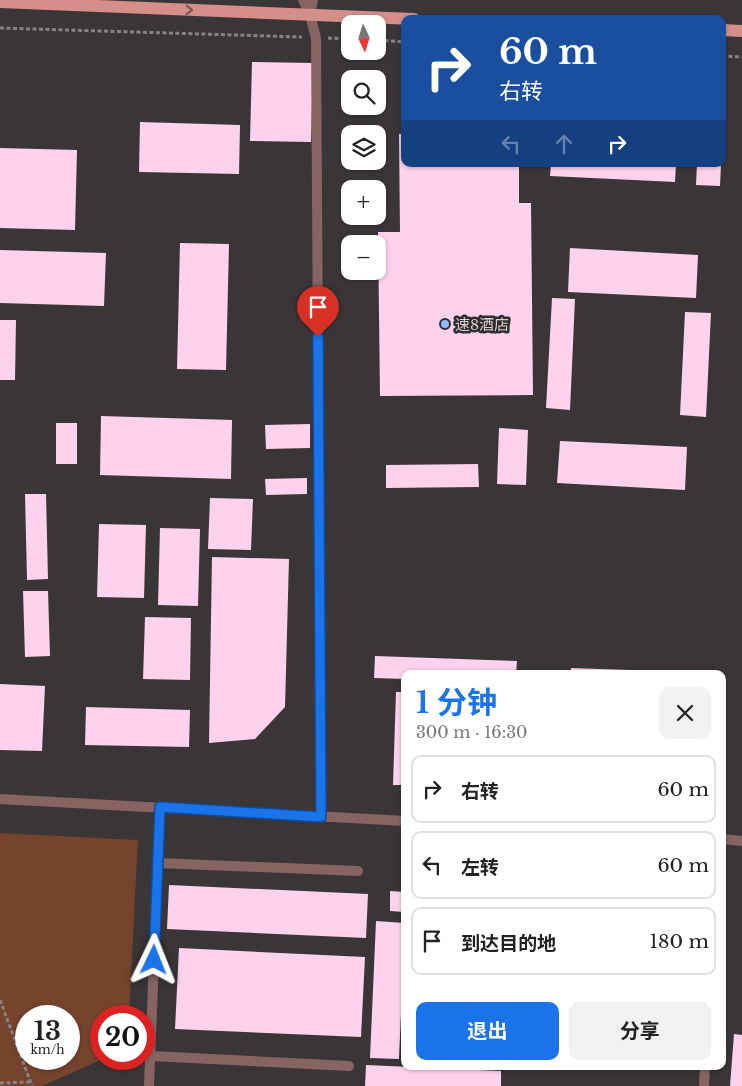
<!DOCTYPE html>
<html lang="zh">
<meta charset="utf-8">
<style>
body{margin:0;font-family:"Libre Baskerville","Noto Sans SC",serif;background:#f2f2f2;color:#222;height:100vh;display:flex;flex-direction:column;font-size:19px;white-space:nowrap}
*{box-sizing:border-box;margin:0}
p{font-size:16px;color:#767676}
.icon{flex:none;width:28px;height:28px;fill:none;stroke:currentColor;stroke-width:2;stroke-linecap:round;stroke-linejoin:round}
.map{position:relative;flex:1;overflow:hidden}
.drawer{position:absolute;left:401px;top:670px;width:325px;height:400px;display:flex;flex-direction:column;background:#fff;border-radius:10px;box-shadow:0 1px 4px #0004}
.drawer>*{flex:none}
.guide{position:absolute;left:401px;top:15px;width:325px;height:152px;border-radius:10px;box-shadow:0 1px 4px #0004;background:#1a4fa0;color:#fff;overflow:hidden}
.needle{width:32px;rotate:176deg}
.controls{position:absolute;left:341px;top:15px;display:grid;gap:10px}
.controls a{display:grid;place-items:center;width:45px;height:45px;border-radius:10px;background:#fff;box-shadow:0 1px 4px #0004;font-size:25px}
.speed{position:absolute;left:15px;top:1005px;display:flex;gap:10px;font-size:25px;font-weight:700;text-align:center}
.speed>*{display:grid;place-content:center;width:65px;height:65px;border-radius:50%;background:#fff;box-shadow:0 1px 4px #0004;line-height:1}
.speed small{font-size:12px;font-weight:400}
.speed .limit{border:8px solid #d22;background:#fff;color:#111}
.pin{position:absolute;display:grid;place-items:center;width:42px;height:42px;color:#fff;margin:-51px -21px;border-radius:50% 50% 50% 0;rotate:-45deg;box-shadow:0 0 5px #0007}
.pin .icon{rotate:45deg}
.me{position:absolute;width:55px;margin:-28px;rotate:2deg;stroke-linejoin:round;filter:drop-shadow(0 0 4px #0008)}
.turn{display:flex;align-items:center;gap:18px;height:105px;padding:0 15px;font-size:22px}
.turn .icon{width:65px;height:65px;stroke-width:2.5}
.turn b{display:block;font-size:35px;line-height:42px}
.lanes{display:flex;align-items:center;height:48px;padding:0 15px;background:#0003;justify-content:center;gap:25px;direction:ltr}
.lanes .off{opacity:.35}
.round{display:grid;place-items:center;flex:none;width:52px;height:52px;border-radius:10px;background:#f2f2f2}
.headline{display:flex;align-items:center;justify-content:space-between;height:85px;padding:0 15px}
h1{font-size:30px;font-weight:700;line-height:38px;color:#1a73e8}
.action{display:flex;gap:10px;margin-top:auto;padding:10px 15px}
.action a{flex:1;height:58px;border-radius:10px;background:#1a73e8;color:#fff;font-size:20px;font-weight:700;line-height:58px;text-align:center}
.action a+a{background:#f2f2f2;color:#222}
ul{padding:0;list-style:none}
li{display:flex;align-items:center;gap:15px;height:68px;margin:0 10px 8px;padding:0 5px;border:2px solid #e0e0e0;border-radius:10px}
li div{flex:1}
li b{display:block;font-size:19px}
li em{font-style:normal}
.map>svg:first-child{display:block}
.green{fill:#76432c;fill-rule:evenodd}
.building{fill:#fed1ed}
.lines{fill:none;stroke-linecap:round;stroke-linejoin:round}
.path{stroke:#878384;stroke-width:3;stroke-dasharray:4 2.5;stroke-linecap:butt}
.service{stroke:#876462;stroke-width:10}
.minor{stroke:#876462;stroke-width:10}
.tertiary{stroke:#876462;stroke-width:10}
.primary{stroke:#d58e8a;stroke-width:12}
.oneway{stroke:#725352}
.route-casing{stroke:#114b97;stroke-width:12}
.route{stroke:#1a73e8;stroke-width:9}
.poi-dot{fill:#87bbfb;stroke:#302c2d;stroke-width:2}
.labels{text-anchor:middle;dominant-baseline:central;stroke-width:5;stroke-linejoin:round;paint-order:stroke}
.poi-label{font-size:15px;fill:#d3d0d1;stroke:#302c2d;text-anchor:start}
</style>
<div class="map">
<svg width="742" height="1086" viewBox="0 0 742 1086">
<rect width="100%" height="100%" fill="#3a3637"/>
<path class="green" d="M0,833L138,840L129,1016H101L103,1059L42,1086H0ZM69,1016V1059H26V1016Z"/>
<path class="building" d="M252,62L313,63L311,142L250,141Z
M722,78H726L724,110H722Z
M140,122L240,125L239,174L139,172Z
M399,134H405V164H519V203H531L533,395L380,396L378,232H400Z
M0,148L77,150L75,230L0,228Z
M551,164H676L675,182L550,176Z
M697,164H721L720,186L696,185Z
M180,243L229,244L226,370L177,369Z
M570,248L698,255L696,298L568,292Z
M0,250L106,253L104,306L0,303Z
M552,298L575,299L570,410L546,408Z
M685,312L711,313L706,417L680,415Z
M0,320H16L15,380H0Z
M101,416L232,420L231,479L100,475Z
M56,423H77V464H56Z
M310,424V448L266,449L265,425Z
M499,428L528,430L526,485L497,484Z
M560,441L687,447L685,490L557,483Z
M478,464L479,487L386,488V465Z
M307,478V494L266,495L265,479Z
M25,494H46L48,579L27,580Z
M210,498L253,499L251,550L208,549Z
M99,524L146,525L144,598L97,597Z
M160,528L200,529L198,606L158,605Z
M212,557L289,559L285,707L255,739L209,743Z
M23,591H48L50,656L25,657Z
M145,617L191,618L190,680L143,679Z
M375,656L517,661L516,674H405V679L374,678Z
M571,668L691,672V674H571Z
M0,684L45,686L42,751L0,750Z
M396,692H405V785H393Z
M86,707L190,710L189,747L85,745Z
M169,885L368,894L366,938L167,929Z
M390,891L405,892V912L390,911Z
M376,921L405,923L399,1059L370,1058Z
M179,948L365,957L361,1037L175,1029Z
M734,1034L742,1035V1086H730Z
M366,1065L501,1071V1086H365Z"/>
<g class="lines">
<path class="path" d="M0,28L302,37
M328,38L350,39
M378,40L405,42
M722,56L742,57
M0,1000L32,1086
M0,1083L30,1082"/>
<path class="service" d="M157,863L358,871
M151,1056L349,1066
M149,1086L160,807"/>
<path class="minor" d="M303,0L310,15L316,38L321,817
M310,15L313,0
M704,1086L705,1066"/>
<path class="tertiary" d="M0,799L405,821
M722,839L742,841"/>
<path class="primary" d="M0,2L414,19
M722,30L742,31"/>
</g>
<defs><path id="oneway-chevron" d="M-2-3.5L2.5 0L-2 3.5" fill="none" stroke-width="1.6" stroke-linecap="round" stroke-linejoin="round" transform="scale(1.25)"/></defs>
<use class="oneway" href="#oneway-chevron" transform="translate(189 10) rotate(2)"/>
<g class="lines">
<g class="route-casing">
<path id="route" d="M154,960L160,807L321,817L318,337"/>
</g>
<use href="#route" class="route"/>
</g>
<circle class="poi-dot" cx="445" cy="324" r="5"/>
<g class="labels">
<g class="poi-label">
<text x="455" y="324">速8酒店</text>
</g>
</g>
</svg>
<div class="controls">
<a><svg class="needle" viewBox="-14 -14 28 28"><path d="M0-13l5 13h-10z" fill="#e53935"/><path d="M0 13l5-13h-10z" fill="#767676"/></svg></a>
<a><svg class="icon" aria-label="search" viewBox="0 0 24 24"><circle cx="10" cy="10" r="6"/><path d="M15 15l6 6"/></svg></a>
<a><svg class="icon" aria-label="layers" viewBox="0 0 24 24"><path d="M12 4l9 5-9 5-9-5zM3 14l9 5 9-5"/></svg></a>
<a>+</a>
<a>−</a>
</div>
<div class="speed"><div>13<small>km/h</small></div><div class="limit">20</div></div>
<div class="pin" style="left:318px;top:337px;background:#d93025"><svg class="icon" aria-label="arrive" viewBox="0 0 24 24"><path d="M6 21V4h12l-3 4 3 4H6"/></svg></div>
<svg class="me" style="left:154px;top:960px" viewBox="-20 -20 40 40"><path d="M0-17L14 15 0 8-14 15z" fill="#1a73e8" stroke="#fff" stroke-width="4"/></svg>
<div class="guide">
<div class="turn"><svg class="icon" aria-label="right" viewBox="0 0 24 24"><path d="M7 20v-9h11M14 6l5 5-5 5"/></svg><div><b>60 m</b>右转</div></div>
<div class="lanes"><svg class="icon off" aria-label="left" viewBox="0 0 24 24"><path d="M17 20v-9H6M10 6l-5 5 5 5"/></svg><svg class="icon off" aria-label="ahead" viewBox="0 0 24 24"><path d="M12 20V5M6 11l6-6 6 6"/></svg><svg class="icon" aria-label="right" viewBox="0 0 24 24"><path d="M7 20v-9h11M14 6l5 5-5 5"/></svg></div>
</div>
<section class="drawer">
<div class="headline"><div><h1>1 分钟</h1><p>300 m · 16:30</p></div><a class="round"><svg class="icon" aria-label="close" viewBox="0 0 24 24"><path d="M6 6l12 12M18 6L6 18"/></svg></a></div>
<ul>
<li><svg class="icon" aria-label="right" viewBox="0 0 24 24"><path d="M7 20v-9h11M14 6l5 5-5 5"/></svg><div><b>右转</b></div><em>60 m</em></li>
<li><svg class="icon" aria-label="left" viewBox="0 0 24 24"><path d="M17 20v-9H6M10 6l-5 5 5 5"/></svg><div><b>左转</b></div><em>60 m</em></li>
<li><svg class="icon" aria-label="arrive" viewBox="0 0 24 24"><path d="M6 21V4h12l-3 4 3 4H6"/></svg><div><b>到达目的地</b></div><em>180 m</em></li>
</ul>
<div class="action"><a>退出</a><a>分享</a></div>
</section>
</div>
